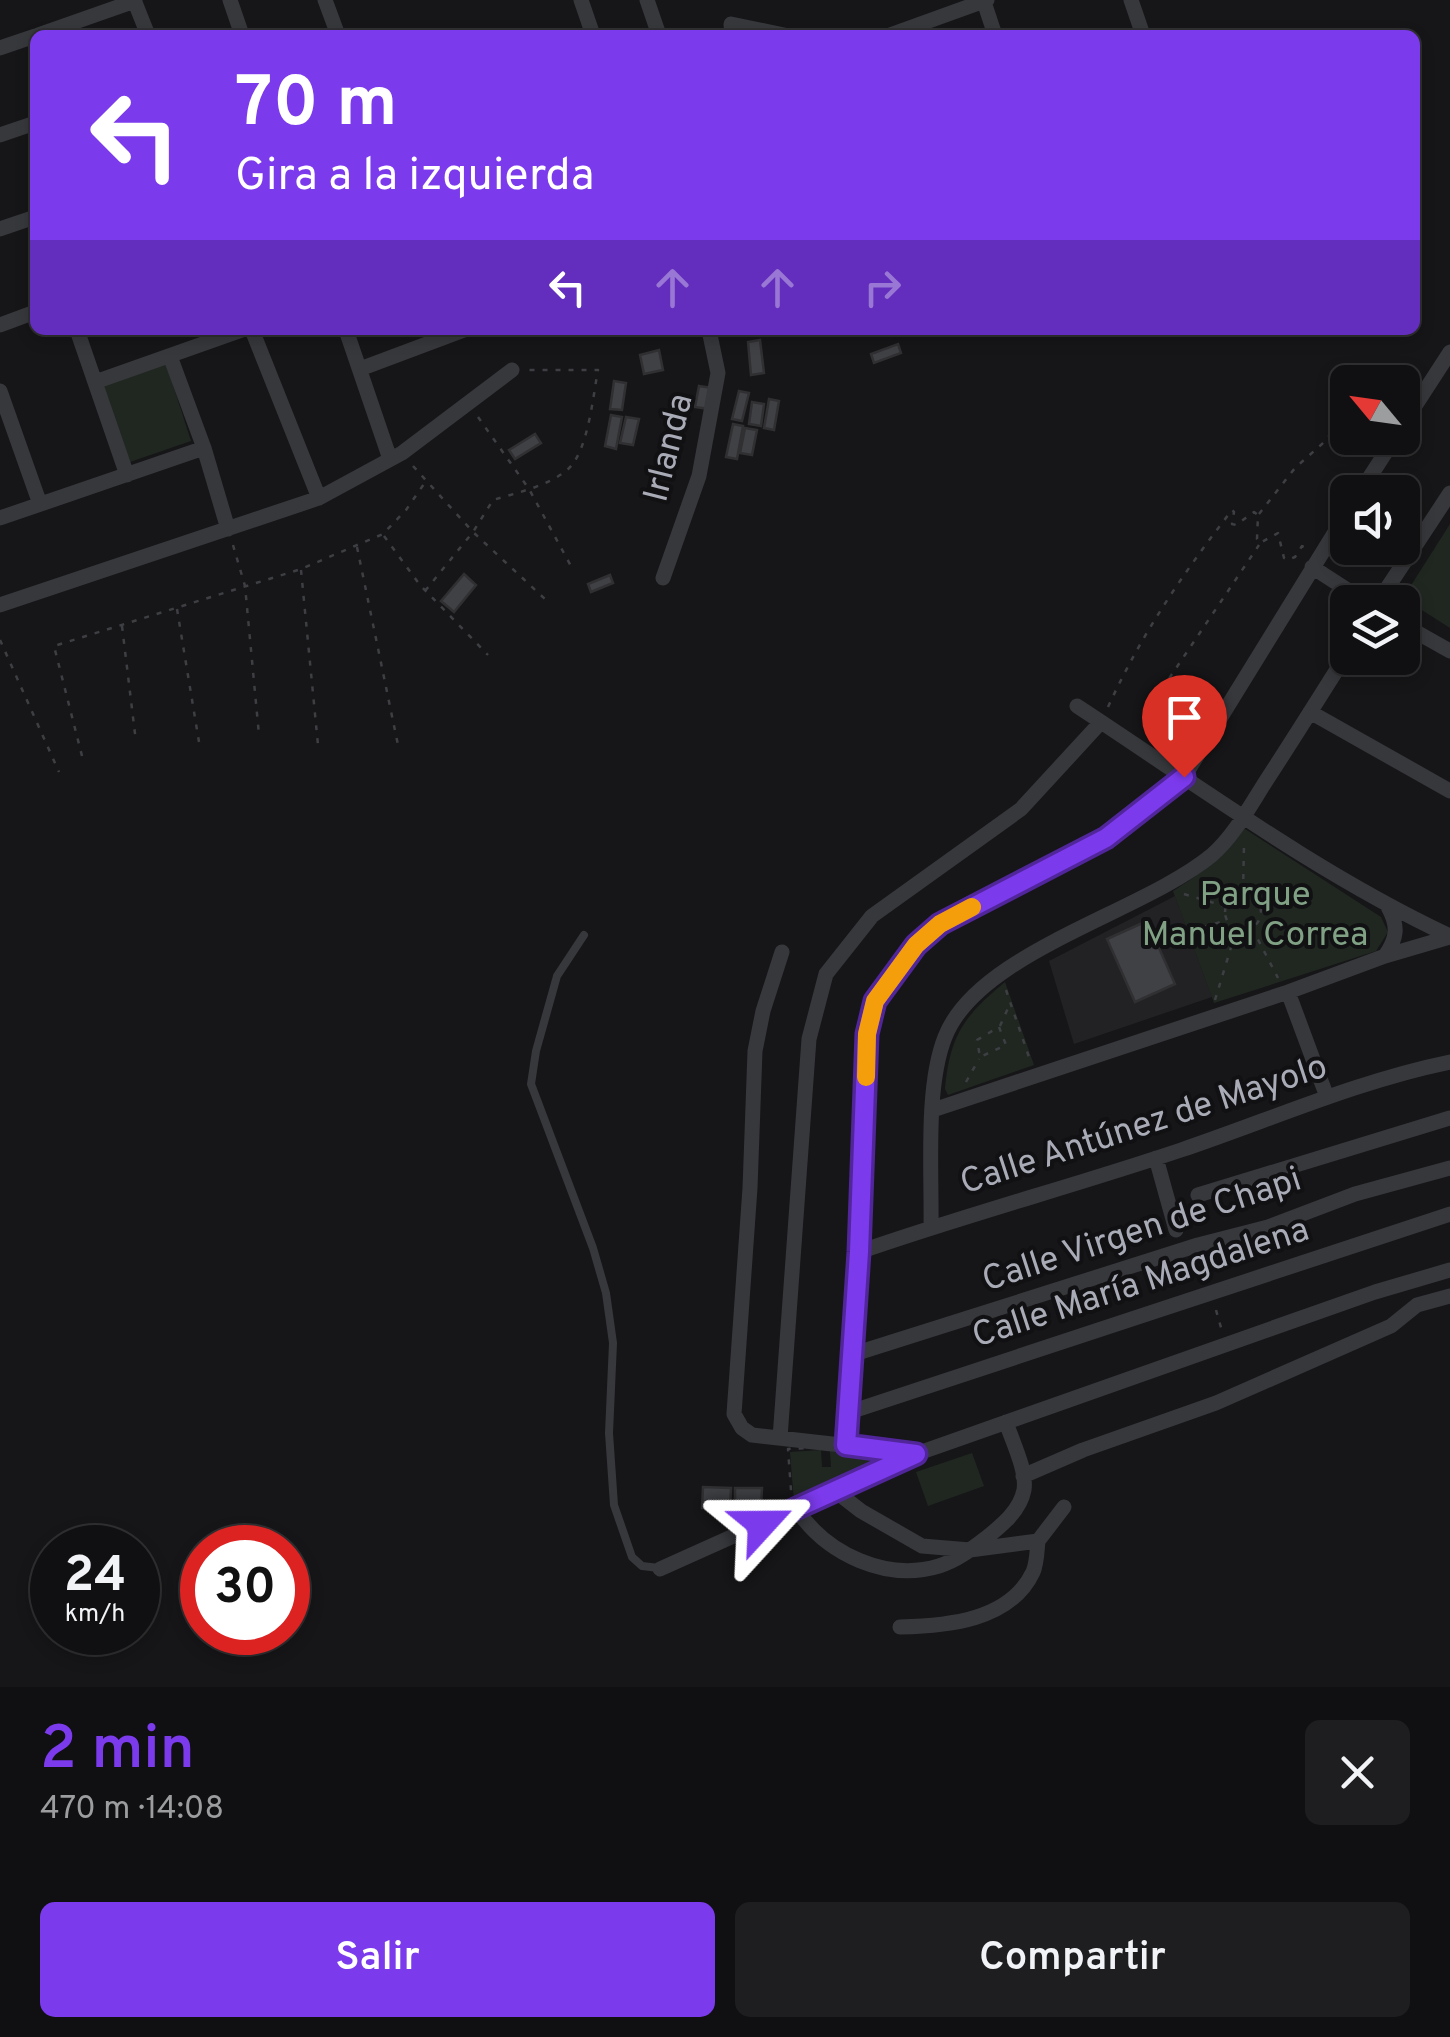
<!DOCTYPE html>
<html lang="es">
<meta charset="utf-8">
<style>
body{margin:0;font-family:Overpass,sans-serif;background:#1e1e20;color:#f1f3f6;height:100vh;display:flex;flex-direction:column;font-size:38px;white-space:nowrap}
*{box-sizing:border-box;margin:0}
p{font-size:32px;color:#9c9d9f}
.icon{flex:none;width:55px;height:55px;fill:none;stroke:currentColor;stroke-width:2;stroke-linecap:round;stroke-linejoin:round}
.map{position:relative;height:1687px;overflow:hidden}
.panel{display:flex;flex-direction:column;background:#101012;flex:1}
.panel>*{flex:none}
.banner{position:absolute;left:30px;top:30px;width:1390px;height:305px;border-radius:15px;box-shadow:0 5px 15px #0003,0 0 0 2px #303032;background:#7c3aed;color:#fff;overflow:hidden}
.needle{width:65px;rotate:299deg}
.fabs{position:absolute;left:1330px;top:365px;display:grid;gap:20px}
.fabs a{display:grid;place-items:center;width:90px;height:90px;border-radius:15px;background:#101012;box-shadow:0 5px 15px #0003,0 0 0 2px #303032;font-size:50px}
.speed{position:absolute;left:30px;top:1525px;display:flex;gap:20px;font-size:50px;font-weight:700;text-align:center}
.speed>*{display:grid;place-content:center;width:130px;height:130px;border-radius:50%;background:#101012;box-shadow:0 5px 15px #0003,0 0 0 2px #303032;line-height:1}
.speed small{font-size:25px;font-weight:400}
.speed .limit{border:15px solid #d22;background:#fff;color:#111}
.pin{position:absolute;display:grid;place-items:center;width:85px;height:85px;color:#fff;margin:-102px -42px;border-radius:50% 50% 50% 0;rotate:-45deg;box-shadow:0 0 10px #0007}
.pin .icon{rotate:45deg}
.me{position:absolute;width:110px;margin:-55px;rotate:66deg;stroke-linejoin:round;filter:drop-shadow(0 0 8px #0008)}
.turn{display:flex;align-items:center;gap:35px;height:210px;padding:0 40px;font-size:45px}
.turn .icon{width:130px;height:130px;stroke-width:2.5}
.turn b{display:block;font-size:70px;line-height:85px}
.lanes{display:flex;align-items:center;height:95px;padding:0 40px;background:#0003;justify-content:center;gap:50px;direction:ltr}
.lanes .off{opacity:.35}
.round{display:grid;place-items:center;flex:none;width:105px;height:105px;border-radius:15px;background:#1e1e20}
.headline{display:flex;align-items:center;justify-content:space-between;height:170px;padding:0 40px}
h1{font-size:60px;font-weight:600;line-height:75px;color:#7c3aed}
.button{display:flex;gap:20px;margin-top:auto;padding:20px 40px}
.button a{flex:1;height:115px;border-radius:15px;background:#7c3aed;color:#fff;font-size:40px;font-weight:600;line-height:115px;text-align:center}
.button a+a{background:#1e1e20;color:#f1f3f6}
.map>svg:first-child{display:block}
.built{fill:#222225}
.green{fill:#202721}
.building{fill:#404145;stroke:#303033;stroke-width:2.5}
.lines{fill:none;stroke-linecap:round;stroke-linejoin:round}
.path{stroke:#3d3f43;stroke-width:2.5;stroke-dasharray:5 8;stroke-linecap:butt}
.lane{stroke:#37383c;stroke-width:8}
.street{stroke:#37383c;stroke-width:15}
.route-casing{stroke:#51269a;stroke-width:25}
.route{stroke:#7c3aed;stroke-width:18}
.slow{stroke:#f59e0b;stroke-width:18}
.labels{text-anchor:middle;dominant-baseline:central;stroke-width:8;stroke-linejoin:round;paint-order:stroke}
.street-label{font-size:35px;fill:#a9acb7;stroke:#111113}
.park-label{font-size:35px;fill:#81a185;stroke:#111113}
</style>
<div class="map">
<svg width="1450" height="1687" viewBox="0 0 1450 1687">
<rect width="100%" height="100%" fill="#161618"/>
<path class="built" d="M1175,896L1212,997L1074,1044L1049,961Z"/>
<path class="green" d="M165,360L191,441L127,463L99,385Z
M1450,524V628L1403,598Z
M1242,827L1381,917L1388,932L1376,951L1214,1003L1173,891C1202,873 1225,856 1242,827Z
M1005,982L1034,1065L948,1095L945,1089C950,1035 964,1016 1005,982Z
M821,1450L822,1467H831L830,1451L882,1460L794,1502L790,1452Z
M972,1453L984,1486L928,1506L916,1472Z"/>
<path class="building" d="M760,340L764,373L751,375L748,342Z
M898,344L901,353L874,363L871,354Z
M659,350L663,370L644,374L640,355Z
M614,381L626,383L622,410L610,409Z
M699,386L713,388L709,409L695,407Z
M739,391L749,393L742,421L732,419Z
M769,399L779,401L774,430L764,428Z
M752,402L764,404L761,426L749,424Z
M611,415L622,417L616,449L605,446Z
M626,417L639,419L633,445L620,443Z
M733,424L743,426L737,459L726,457Z
M745,428L757,430L752,455L740,453Z
M535,434L541,443L515,459L509,450Z
M464,574L476,585L454,612L441,601Z
M610,575L613,583L591,592L588,584Z
M1147,921L1175,984L1135,1002L1107,939Z
M703,1487L731,1488L730,1509L702,1508Z
M735,1488H762L761,1509H735Z"/>
<g class="lines">
<path class="path" d="M1368,382L1374,373
M478,417L529,489L572,568
M413,466L473,532L546,600
M1259,514L1295,468L1322,444L1348,415
M384,536L420,585L488,655
M233,545L245,586L259,735
M357,547L398,745
M301,570L318,745
M425,591L473,532L493,500C516,493 548,486 567,470C588,453 593,396 598,370H528
M177,609L199,742
M122,626L136,742
M0,640L59,772
M1162,689L1259,545
M1108,707C1142,633 1182,575 1232,510L1234,512L1232,524L1236,525L1254,512L1258,515L1257,539L1260,543L1278,533L1284,558L1288,560L1295,557L1302,546L1306,548
M82,756L54,646L301,569L383,534L406,510L426,481
M1243,892L1244,845
M1225 912a18 18 0 1 1 36 0a18 18 0 1 1-36 0Z
M1184,894L1224,906
M1252,928L1278,978
M1190,931L1227,920
M1006,990L1031,1063
M1215,1000L1236,931
M1000,1026L1009,1006
M999,1027L1006,1045L980,1057L977,1040Z
M966,1082L979,1059
M1216,1310L1222,1331
M826,1447L886,1457V1461L792,1504L788,1449Z"/>
<path class="lane" d="M584,935L557,976L536,1051L531,1084L593,1248L606,1293L613,1343L609,1433L614,1505L632,1557L642,1566L659,1568"/>
<path class="street" d="M134,0L148,35
M230,0L242,35
M325,0L338,35
M581,0L593,35
M647,0L659,35
M1131,0L1143,35
M984,2L995,35
M38,35L135,1
M732,35L731,24L784,35
M890,35L987,0
M0,48L35,36
M0,135L35,123
M0,229L35,217
M0,325L35,312
M77,330L127,475
M252,330L319,498
M346,330L390,459
M170,356L204,448L228,529
M360,369L464,330
M95,382L242,330
M0,391L40,504
M1402,426L1450,352
M1360,492L1395,438
M0,518L204,448
M1312,567L1366,602
M663,578L699,476L718,373L709,330
M1378,602L1450,493
M0,605L319,498L402,453L512,370
M1402,624L1450,651
M1077,706C1199,786 1318,874 1450,936
M1310,712L1450,791
M782,952L763,1011L755,1051L750,1188L734,1414L742,1428L752,1435L912,1453
M1385,956C1397,938 1399,927 1388,907
M1288,992L1327,1097
M933,1110L1288,992L1385,956L1450,937
M1156,1158L1176,1230
M1198,1195L1450,1118
M931,1227C932,1172 925,1087 945,1037C978,952 1142,913 1212,855C1234,836 1250,806 1266,781C1294,738 1321,695 1348,652
M859,1252C965,1215 1074,1186 1181,1150C1270,1120 1357,1081 1450,1062
M854,1354L1198,1245L1268,1227L1355,1194L1450,1168
M850,1412L1450,1214
M780,1438L809,1039L826,974L872,916L1021,809L1101,722
M846,1445L859,1252L867,1034C874,991 907,952 939,924L1107,838L1184,777L1348,511
M1023,1476L1083,1450L1216,1403L1391,1326L1417,1305L1450,1296
M834,1490L861,1511L922,1546L970,1550L1038,1541L1064,1507
M797,1510C827,1554 886,1582 939,1566C956,1561 972,1549 986,1538C1001,1526 1020,1511 1024,1490C1027,1470 1012,1441 1006,1422
M660,1569L916,1454L1375,1292L1450,1270
M900,1627C946,1626 1010,1621 1033,1572C1037,1563 1037,1550 1038,1541"/>
</g>
<g class="lines">
<g class="route-casing">
<path id="route" d="M762,1524L916,1454L846,1445L859,1252L867,1034L875,1001L916,945L940,924L1106,838L1184,777"/>
</g>
<use href="#route" class="route"/>
<path class="slow" d="M866,1077L867,1034L875,1001L916,945L940,924L972,907"/>
</g>
<g class="labels">
<g class="street-label">
<text transform="translate(670 448) rotate(-76)">Irlanda</text>
<text transform="translate(1144 1126) rotate(-18)">Calle Antúnez de Mayolo</text>
<text transform="translate(1142 1231) rotate(-18)">Calle Virgen de Chapi</text>
<text transform="translate(1141 1284) rotate(-18)">Calle María Magdalena</text>
</g>
<g class="park-label">
<text x="1255" y="896">Parque<tspan x="1255" dy="40">Manuel Correa</tspan></text>
</g>
</g>
</svg>
<div class="fabs">
<a><svg class="needle" viewBox="-14 -14 28 28"><path d="M0-13l5 13h-10z" fill="#e53935"/><path d="M0 13l5-13h-10z" fill="#9c9d9f"/></svg></a>
<a><svg class="icon" aria-label="sound" viewBox="0 0 24 24"><path d="M4 9h4l5-4v14l-5-4H4zM17 9q2 3 0 6"/></svg></a>
<a><svg class="icon" aria-label="layers" viewBox="0 0 24 24"><path d="M12 4l9 5-9 5-9-5zM3 14l9 5 9-5"/></svg></a>
</div>
<div class="speed"><div>24<small>km/h</small></div><div class="limit">30</div></div>
<div class="pin" style="left:1184px;top:777px;background:#d93025"><svg class="icon" aria-label="arrive" viewBox="0 0 24 24"><path d="M6 21V4h12l-3 4 3 4H6"/></svg></div>
<svg class="me" style="left:762px;top:1524px" viewBox="-20 -20 40 40"><path d="M0-17L14 15 0 8-14 15z" fill="#7c3aed" stroke="#fff" stroke-width="4"/></svg>
<div class="banner">
<div class="turn"><svg class="icon" aria-label="left" viewBox="0 0 24 24"><path d="M17 20v-9H6M10 6l-5 5 5 5"/></svg><div><b>70 m</b>Gira a la izquierda</div></div>
<div class="lanes"><svg class="icon" aria-label="left" viewBox="0 0 24 24"><path d="M17 20v-9H6M10 6l-5 5 5 5"/></svg><svg class="icon off" aria-label="ahead" viewBox="0 0 24 24"><path d="M12 20V5M6 11l6-6 6 6"/></svg><svg class="icon off" aria-label="ahead" viewBox="0 0 24 24"><path d="M12 20V5M6 11l6-6 6 6"/></svg><svg class="icon off" aria-label="right" viewBox="0 0 24 24"><path d="M7 20v-9h11M14 6l5 5-5 5"/></svg></div>
</div>
</div>
<section class="panel">
<div class="headline"><div><h1>2 min</h1><p>470 m · 14:08</p></div><a class="round"><svg class="icon" aria-label="close" viewBox="0 0 24 24"><path d="M6 6l12 12M18 6L6 18"/></svg></a></div>
<div class="button"><a>Salir</a><a>Compartir</a></div>
</section>
